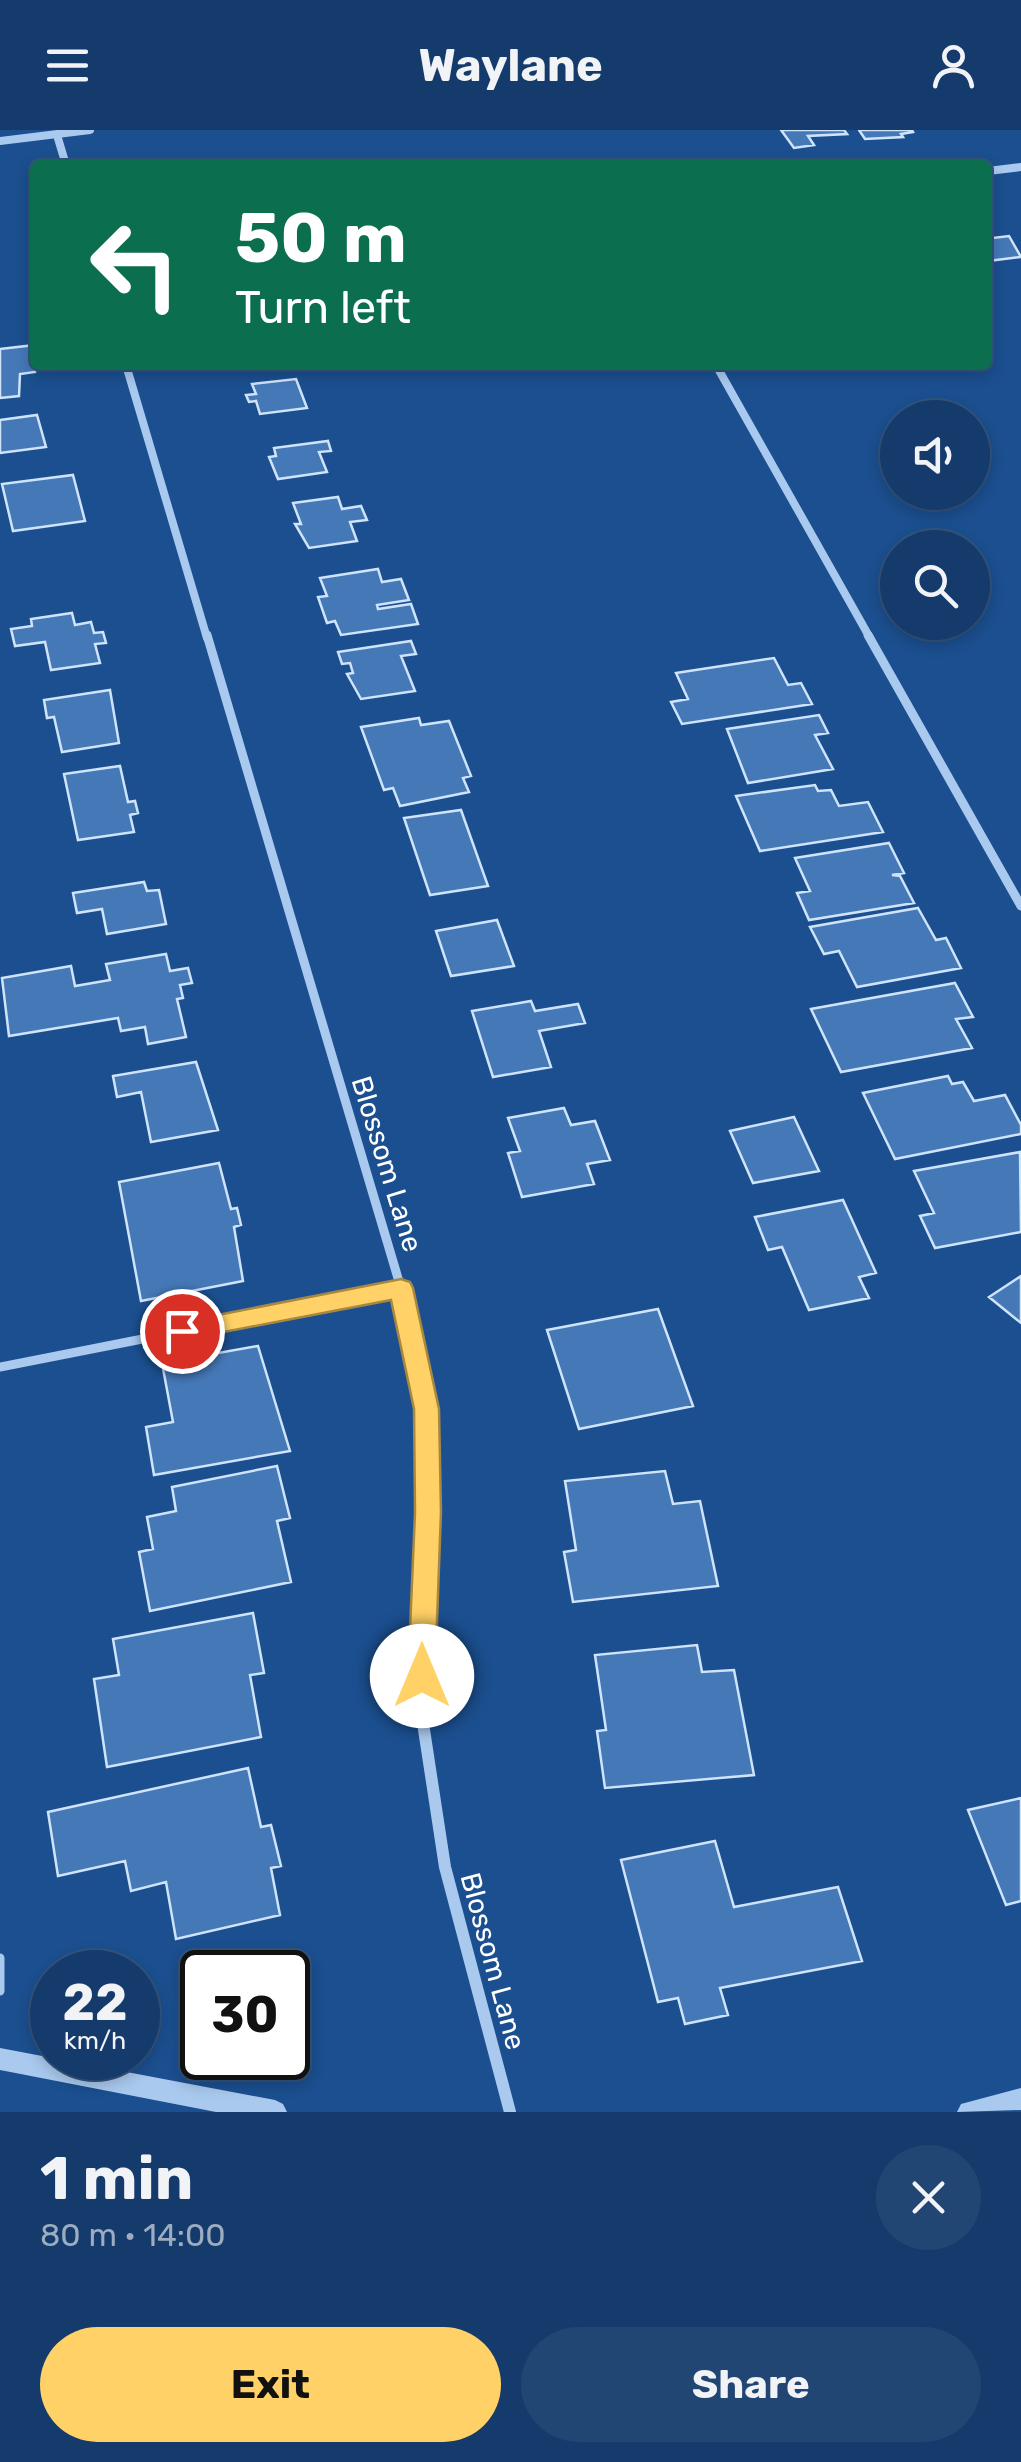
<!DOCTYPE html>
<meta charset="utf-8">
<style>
body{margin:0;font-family:Rubik,sans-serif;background:#214673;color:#f1f3f6;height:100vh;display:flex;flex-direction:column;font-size:38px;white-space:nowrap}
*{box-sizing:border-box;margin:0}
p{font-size:32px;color:#9dadc1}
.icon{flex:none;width:55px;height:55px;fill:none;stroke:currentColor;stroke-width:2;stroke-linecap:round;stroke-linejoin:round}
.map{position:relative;height:1982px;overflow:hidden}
.details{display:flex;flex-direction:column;background:#143b6b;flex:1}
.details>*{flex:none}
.hud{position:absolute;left:30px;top:30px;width:962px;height:210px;border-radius:10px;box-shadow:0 5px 15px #0003,0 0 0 2px #33557e;background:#0b6e4f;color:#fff;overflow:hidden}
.tools{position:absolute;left:880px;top:270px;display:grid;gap:20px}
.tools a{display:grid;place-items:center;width:110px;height:110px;border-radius:50%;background:#143b6b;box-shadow:0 5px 15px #0003,0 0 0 2px #33557e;font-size:50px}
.speed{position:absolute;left:30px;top:1820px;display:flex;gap:20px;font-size:50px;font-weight:700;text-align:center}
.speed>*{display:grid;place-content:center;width:130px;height:130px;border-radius:50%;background:#143b6b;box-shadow:0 5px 15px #0003,0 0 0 2px #33557e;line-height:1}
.speed small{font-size:25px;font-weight:400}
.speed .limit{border:5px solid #111;border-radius:15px;background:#fff;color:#111}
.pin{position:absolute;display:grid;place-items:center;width:85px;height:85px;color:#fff;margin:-42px;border:5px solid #fff;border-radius:50%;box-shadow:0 2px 10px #0007}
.me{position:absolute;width:110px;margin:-55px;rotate:0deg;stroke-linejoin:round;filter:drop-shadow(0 0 8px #0008)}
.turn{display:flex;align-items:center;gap:35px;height:210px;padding:0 40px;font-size:45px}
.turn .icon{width:130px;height:130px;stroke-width:2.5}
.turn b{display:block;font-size:70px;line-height:85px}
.round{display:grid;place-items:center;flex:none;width:105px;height:105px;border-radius:52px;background:#214673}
.summary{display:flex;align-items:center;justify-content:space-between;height:170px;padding:0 40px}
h1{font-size:60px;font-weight:700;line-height:75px}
.action{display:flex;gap:20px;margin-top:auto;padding:20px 40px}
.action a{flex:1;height:115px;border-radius:60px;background:#ffd166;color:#111;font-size:40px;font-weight:700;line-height:115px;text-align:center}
.action a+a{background:#214673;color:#f1f3f6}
header{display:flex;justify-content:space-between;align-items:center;height:130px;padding:0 40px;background:#143b6b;font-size:45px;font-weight:700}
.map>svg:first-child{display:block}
.building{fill:#4478b7;stroke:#cfe3fa;stroke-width:2.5}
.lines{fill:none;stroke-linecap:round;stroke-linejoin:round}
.service{stroke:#a9c9ee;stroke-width:9}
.minor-far2{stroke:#a9c9ee;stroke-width:8}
.minor-far1{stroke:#a9c9ee;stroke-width:9}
.minor{stroke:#a9c9ee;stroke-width:12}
.tertiary{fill:#a9c9ee;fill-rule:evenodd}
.route{fill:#ffd166;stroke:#a68842;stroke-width:2.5}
.labels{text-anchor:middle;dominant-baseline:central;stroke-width:8;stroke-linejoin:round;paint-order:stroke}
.street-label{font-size:28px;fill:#fff;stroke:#1b4f8f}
</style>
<header><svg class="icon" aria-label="menu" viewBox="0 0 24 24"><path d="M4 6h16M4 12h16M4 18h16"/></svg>Waylane<svg class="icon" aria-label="person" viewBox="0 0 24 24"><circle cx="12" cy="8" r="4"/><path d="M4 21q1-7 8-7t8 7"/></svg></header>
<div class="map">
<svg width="1021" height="1982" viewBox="0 0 1021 1982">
<rect width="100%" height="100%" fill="#1b4f8f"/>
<path class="building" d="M781,0H844L847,4L808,6L814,15L794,18Z
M859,0H912L913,2L901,4L903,7L865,9Z
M988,101L993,108L1009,106L1021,127L988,131Z
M35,215V242L20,244L19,266L0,268V219Z
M296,249L307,278L260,284L256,271L249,272L246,265L256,264L252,254Z
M37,285L46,317L0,323V290Z
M328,311L331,321L319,322L327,342L278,349L269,327L276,326L274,318Z
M73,345L85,391L13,401L2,354Z
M338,367L342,379L361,376L367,390L350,392L357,411L309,418L295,394H301L293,373Z
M378,439L382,452L401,449L409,470L377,475L378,479L411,474L418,494L341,505L335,491L327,493L318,467L327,466L320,448Z
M72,483L75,495L91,492L94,503L103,502L106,513L95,514L100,533L51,540L45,512L15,516L11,499L32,496L31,489Z
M411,511L416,524L401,526L415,561L361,569L347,544L353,543L350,533L342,534L338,522Z
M774,528L788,555L801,553L812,574L682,594L671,572L688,569L676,543Z
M110,560L119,613L62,622L54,587L47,588L44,570Z
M819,585L828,603L815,605L833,639L748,653L727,599Z
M419,588L421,595L449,591L471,646L463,648L469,662L400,676L393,658L384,660L361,597Z
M120,636L128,672L135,671L138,683L130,685L134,702L78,710L64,644Z
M815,655L818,661L831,660L839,676L868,672L883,702L760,721L736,666Z
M461,680L488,756L430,765L404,688Z
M889,713L904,743L892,745L900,746L914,773L809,790L797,763L810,761L795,728Z
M144,752L147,761L159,760L166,794L107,804L102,779L77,783L73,763Z
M918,778L936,810L946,808L961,838L857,857L839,821L824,824L810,797Z
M497,790L514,836L451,846L436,801Z
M166,824L170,841L188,838L192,853L180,855L183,868L177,869L186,907L148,914L145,897L121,901L118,888L9,906L2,848L71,836L75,856L110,850L106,834Z
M955,853L973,887L956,889L972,918L841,942L811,879Z
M531,871L535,881L578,874L585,893L539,901L551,937L493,947L472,881Z
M196,932L218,1000L151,1012L141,962L117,967L113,946Z
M948,946L952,954L963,952L974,971L1005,965L1021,995V1004L895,1029L863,963Z
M564,978L571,995L595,991L610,1030L587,1034L594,1054L522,1067L508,1023L520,1021L508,988Z
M794,987L819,1041L753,1053L730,1001Z
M1020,1022L1021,1102L935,1118L920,1086L934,1083L914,1041Z
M219,1033L231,1079L237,1078L241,1095L234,1097L243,1151L141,1171L119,1052Z
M843,1070L876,1143L859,1147L869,1168L809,1180L782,1117L768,1120L755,1087Z
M1021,1146V1193L989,1167Z
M658,1179L693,1276L579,1299L547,1200Z
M258,1216L290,1321L154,1345L146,1297L173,1292L162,1233Z
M277,1336L290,1388L277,1391L291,1452L150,1481L139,1422L153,1419L147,1387L176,1381L172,1357Z
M665,1341L673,1374L700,1371L718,1456L573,1472L564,1422L576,1420L565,1351Z
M253,1483L264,1543L250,1545L261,1607L107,1637L94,1549L119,1545L113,1509Z
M697,1515L702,1542L734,1540L754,1645L605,1658L597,1601L606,1600L595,1525Z
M248,1638L261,1697L271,1695L281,1736L271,1738L280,1785L176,1809L166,1752L131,1761L125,1731L58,1746L48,1682Z
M1021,1668V1771L1006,1775L968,1680Z
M715,1711L734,1777L838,1757L862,1831L720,1858L728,1885L685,1894L678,1868L658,1872L621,1730Z"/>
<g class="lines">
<path class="service" d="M0,1237L401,1158
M0,1828V1861"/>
<path class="minor-far2" d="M57,5L66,35
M0,11L90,0
M988,41L1021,37
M126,235L207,508
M716,235L870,508"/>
<path class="minor-far1" d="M207,505L400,1155
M868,505L1021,776"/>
<path class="minor" d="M399,1153L426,1279L428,1382L421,1580L445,1737L510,1982"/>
<path class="tertiary" d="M0,1918L275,1970L283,1974L287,1982H216L0,1940Z
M1021,1958V1980L957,1982L961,1974Z"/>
</g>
<path class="route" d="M401,1149L410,1152L413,1158L439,1279L441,1382L435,1546L431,1554L422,1557L412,1554L408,1546L415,1382L414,1279L391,1170L182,1210L174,1208L170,1201L174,1194L182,1192Z"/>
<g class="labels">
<g class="street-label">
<text transform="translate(387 1034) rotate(73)">Blossom Lane</text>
<text transform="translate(493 1831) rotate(75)">Blossom Lane</text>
</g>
</g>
</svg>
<div class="tools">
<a><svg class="icon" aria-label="sound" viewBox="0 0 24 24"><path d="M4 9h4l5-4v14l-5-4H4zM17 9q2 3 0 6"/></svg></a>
<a><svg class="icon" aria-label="search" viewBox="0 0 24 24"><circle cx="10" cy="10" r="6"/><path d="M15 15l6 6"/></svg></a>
</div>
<div class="speed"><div>22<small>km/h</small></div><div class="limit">30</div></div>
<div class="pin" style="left:182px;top:1201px;background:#d93025"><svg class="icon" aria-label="arrive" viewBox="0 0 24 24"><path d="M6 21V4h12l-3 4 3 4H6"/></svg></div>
<svg class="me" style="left:422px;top:1546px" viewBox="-20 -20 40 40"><circle r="19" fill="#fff"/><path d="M0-13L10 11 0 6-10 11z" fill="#ffd166"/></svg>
<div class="hud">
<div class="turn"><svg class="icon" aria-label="left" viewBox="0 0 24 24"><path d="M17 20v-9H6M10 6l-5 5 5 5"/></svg><div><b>50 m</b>Turn left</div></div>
</div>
</div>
<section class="details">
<div class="summary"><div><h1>1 min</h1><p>80 m · 14:00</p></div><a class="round"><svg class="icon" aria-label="close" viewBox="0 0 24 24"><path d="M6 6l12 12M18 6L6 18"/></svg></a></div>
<div class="action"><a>Exit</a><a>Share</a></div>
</section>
